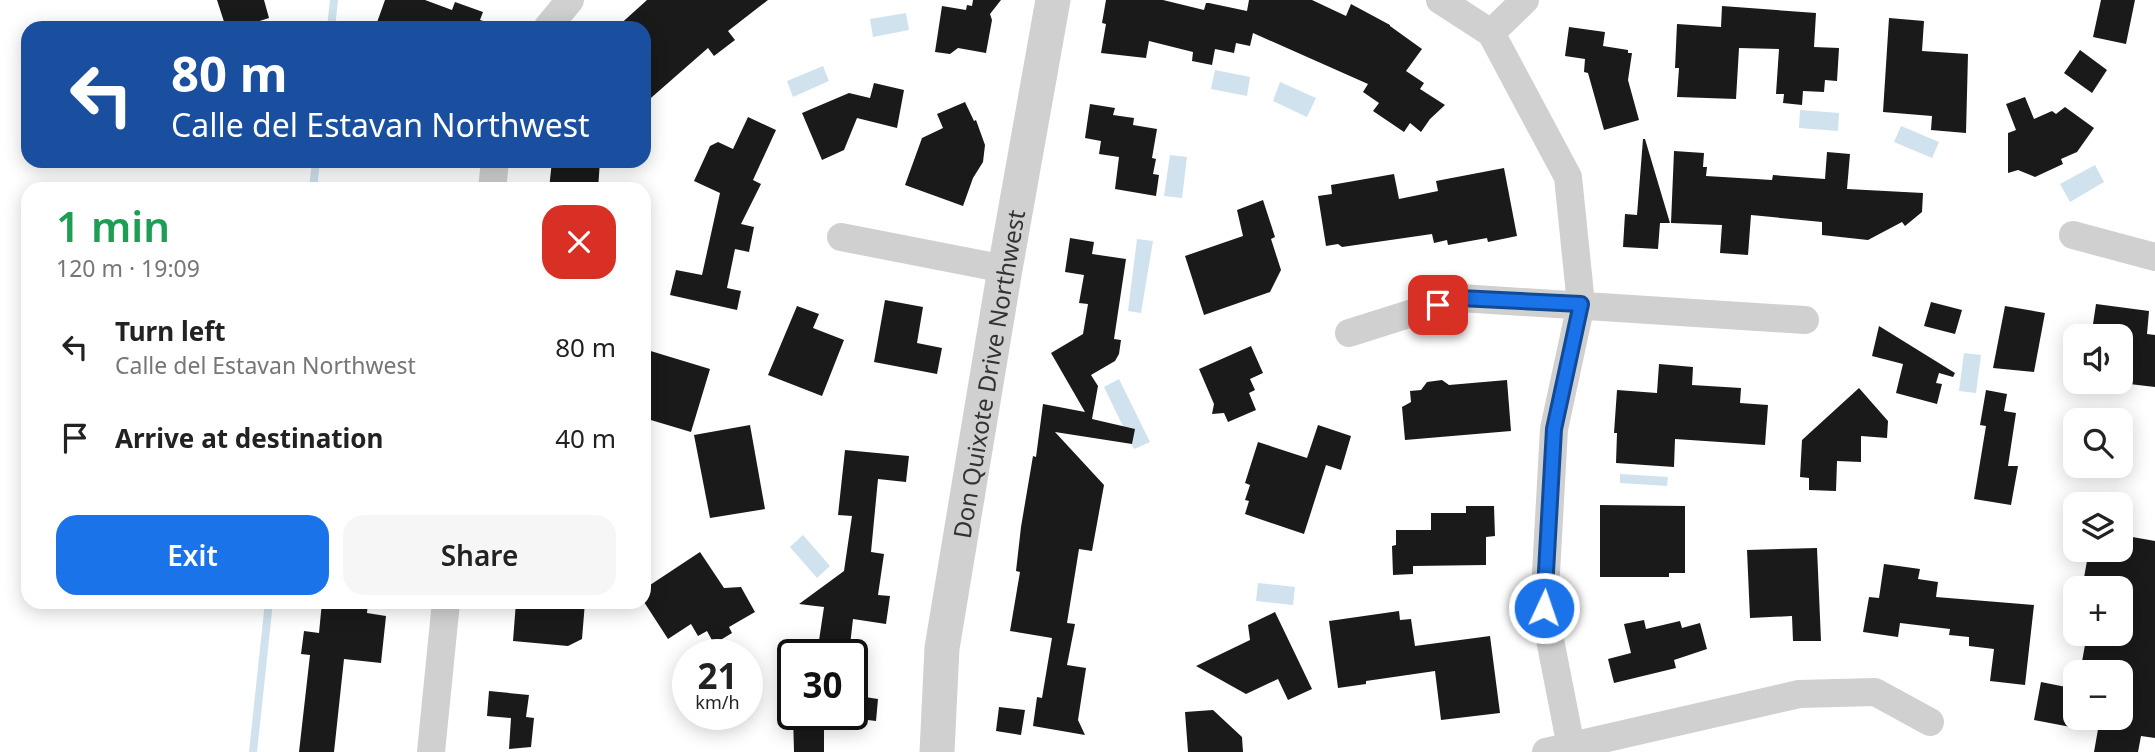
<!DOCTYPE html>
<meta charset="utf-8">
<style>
body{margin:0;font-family:"Noto Sans",sans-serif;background:#f6f6f6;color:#222;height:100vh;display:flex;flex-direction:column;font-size:26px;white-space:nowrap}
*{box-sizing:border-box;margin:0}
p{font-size:23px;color:#767676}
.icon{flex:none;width:38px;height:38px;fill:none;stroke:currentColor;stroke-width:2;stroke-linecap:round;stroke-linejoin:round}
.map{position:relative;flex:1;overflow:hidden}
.panel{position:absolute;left:21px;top:182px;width:630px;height:427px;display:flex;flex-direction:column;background:#fff;border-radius:21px;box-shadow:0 4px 18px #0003}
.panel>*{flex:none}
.hud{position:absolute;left:21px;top:21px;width:630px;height:147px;border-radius:21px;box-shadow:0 4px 18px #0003;background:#1a4fa0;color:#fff;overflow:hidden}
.tools{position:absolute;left:2063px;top:324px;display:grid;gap:14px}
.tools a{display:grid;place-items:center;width:70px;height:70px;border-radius:14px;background:#fff;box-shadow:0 4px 18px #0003;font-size:35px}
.speed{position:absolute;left:672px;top:639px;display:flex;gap:14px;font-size:35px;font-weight:700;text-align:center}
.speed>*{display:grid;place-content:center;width:91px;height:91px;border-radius:50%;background:#fff;box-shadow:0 4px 18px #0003;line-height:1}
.speed small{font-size:18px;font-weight:400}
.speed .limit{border:4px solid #111;border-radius:10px;background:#fff;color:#111}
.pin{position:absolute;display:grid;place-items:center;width:60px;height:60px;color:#fff;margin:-30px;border-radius:14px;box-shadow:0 4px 10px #0006}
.me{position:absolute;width:77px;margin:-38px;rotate:3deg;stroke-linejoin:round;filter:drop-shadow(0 0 5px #0008)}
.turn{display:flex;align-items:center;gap:24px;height:147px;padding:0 35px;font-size:32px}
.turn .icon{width:91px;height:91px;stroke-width:2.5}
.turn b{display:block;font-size:49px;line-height:60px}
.round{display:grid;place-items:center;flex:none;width:74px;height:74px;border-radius:21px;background:#f6f6f6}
.overview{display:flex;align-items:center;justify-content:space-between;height:119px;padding:0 35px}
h1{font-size:42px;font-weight:600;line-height:52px;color:#1e9e55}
.primary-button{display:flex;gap:14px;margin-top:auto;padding:14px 35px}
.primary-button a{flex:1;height:80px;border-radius:21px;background:#1a73e8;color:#fff;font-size:28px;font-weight:600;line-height:80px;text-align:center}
.primary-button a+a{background:#f6f6f6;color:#222}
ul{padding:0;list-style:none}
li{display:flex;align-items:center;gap:21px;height:91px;padding:0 35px}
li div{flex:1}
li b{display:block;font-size:26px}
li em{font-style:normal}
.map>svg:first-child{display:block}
.water{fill:#cfe2ee}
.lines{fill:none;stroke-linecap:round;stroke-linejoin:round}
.stream{stroke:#cfe2ee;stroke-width:8}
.building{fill:#1a1a1a}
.minor{stroke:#d0d0d0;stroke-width:28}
.tertiary{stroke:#d0d0d0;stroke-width:35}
.route-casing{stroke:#114b97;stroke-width:18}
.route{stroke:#1a73e8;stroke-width:12}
.labels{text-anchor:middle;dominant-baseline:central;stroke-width:7;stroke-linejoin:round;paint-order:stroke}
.street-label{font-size:24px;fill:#333;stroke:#fff}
</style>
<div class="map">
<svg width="2155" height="752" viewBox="0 0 2155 752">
<rect width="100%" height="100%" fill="#fff"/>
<path class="water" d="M906,13L909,30L873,37L870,19Z
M823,66L829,81L793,97L787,81Z
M1215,70L1250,77L1247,96L1211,89Z
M1280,82L1316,98L1307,117L1273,101Z
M1800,110L1839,113L1838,131L1799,128Z
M1901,126L1939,142L1932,158L1894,142Z
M1170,155L1187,157L1182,198L1164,196Z
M2095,165L2104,182L2070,202L2060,184Z
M1137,239L1153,241L1141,313L1128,311Z
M1964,353L1981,355L1976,393L1959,391Z
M1119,379L1150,442L1134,449L1104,387Z
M1620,474L1668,477L1667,486L1620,483Z
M803,535L830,566L817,578L790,547Z
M1258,583L1295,587L1293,605L1256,601Z"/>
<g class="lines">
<path class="stream" d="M331,28L334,0
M313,189L316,161
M253,752L269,602"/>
</g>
<path class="building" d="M217,0H264L269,18L238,28H226Z
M385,0H425L452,10L455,2L483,12L480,20L496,25L495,28H375Z
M647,0H768L728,31L735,40L714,56L708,48L644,104V28H616Z
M973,0H1001L990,14L992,20L986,53L958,48L950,54L935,52L942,6L966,10L967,5L972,6Z
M1106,0H1163L1204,10L1206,3H1209L1247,11L1249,0H1312L1346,16L1351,4L1390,25V26L1422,49L1406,71L1424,83L1420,89L1445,105L1430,119L1421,132L1410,123L1404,132L1373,111L1379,103L1363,92L1368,84L1253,33L1250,46L1236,43L1234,53L1215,49L1212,65L1192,61L1193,52L1149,41L1146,58L1101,53L1106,24L1102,23Z
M2101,0H2135L2126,44L2093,37Z
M1722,6L1816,13L1814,47L1839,48L1837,81L1825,80L1824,92L1803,91L1802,105L1783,103L1784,94H1776L1779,49L1739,48L1736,99L1677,97L1679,68H1675L1677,24L1721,27Z
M1889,18L1924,21L1922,51L1968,54L1966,133L1931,130L1932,116L1883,112Z
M1569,27L1605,32L1603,46L1628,50V53H1632L1628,80L1639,120L1604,130L1588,73L1584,72L1585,59L1565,56Z
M2080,50L2107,70L2092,93L2064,73Z
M874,83L904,90L897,128L857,118L844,150L822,160L802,113L849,93L870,98Z
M2025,97L2034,119L2052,111L2056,114L2065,107L2094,128L2077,152L2061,159L2063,164L2035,177L2018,170L2008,173V133L2016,130L2006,104Z
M965,102L974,121L976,120L985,145L983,162L973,178L963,206L905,185L922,138L943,128L937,114Z
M1090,104L1115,108L1113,115L1134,118L1133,125L1157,129L1152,158L1156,159L1153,174L1159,175L1156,196L1115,189L1119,157L1099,154L1101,141L1085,138Z
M748,117L776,130L753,180L761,184L741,224L754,227L749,252L735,249L727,288L741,291L737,310L670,295L676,270L702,275L720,193L694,181L710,146L718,142L733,149Z
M1643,139H1645L1670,223H1660L1658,249L1623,247L1625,214L1637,215Z
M1674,151L1704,153L1703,167H1707L1706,176L1772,180L1773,175L1825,179L1827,152L1850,154L1847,189L1923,193L1922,212L1905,226L1902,222L1868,240L1822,235V222L1751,215L1748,255L1720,253L1722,225L1671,223Z
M552,161H600L598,189H549Z
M1504,168L1517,236L1488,242L1487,238L1448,245L1447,240L1434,243L1432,234L1342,247L1338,244L1326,246L1318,196L1332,194L1331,185L1394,174L1399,199L1438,191L1436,181Z
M1263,200L1275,237L1271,239L1281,270L1270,292L1204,315L1185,256L1243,236L1237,210Z
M1070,238L1094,242L1092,254L1126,259L1114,339L1121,340L1119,354L1115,361L1091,375L1098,386L1092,419L1135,429L1132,444L1055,432L1104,485L1092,551L1079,549L1067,623L1075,624L1067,665L1086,668L1078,720L1085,735L1033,726L1037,697L1042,698L1052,638L1010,631L1020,572L1016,571L1021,527L1033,456L1036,457L1043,404L1085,412L1051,353L1083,334L1088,304L1079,303L1084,275L1065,272Z
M885,300L923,307L917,343L942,348L937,374L874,362Z
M1931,302L1962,310L1955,334L1924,326Z
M2096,304L2149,311L2147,334L2155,335V387L2121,383V336H2101V332L2092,331Z
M797,306L819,314L813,328L844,340L822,396L768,375Z
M2005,306L2045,313L2034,372L1993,368Z
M1879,326L1955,373L1953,377L1939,373L1936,383L1942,384L1937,404L1896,393L1903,364L1872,356Z
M1251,346L1263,373L1250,379L1255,390L1249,393L1256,410L1228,422L1224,413L1212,414L1214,404L1199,369Z
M644,349L710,369L691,432L644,418Z
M1659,364L1693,367L1692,385L1741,388L1740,403L1768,405L1765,445L1675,439L1674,467L1616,463L1617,433H1614L1617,390L1657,393Z
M1442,380L1449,385L1507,380L1511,431L1405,440L1402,407L1411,402L1410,391L1421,390L1427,382Z
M1859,388L1888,421L1887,438L1861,436V462L1837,461L1836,491L1809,490V478L1800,477L1802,440Z
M1986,390L2007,394L2004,411L2016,413L2008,466H2018L2011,505L1974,499L1986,426L1980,425Z
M750,425L765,509L710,518L694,435Z
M1318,425L1351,436L1341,470L1326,465L1304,534L1245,514L1249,501L1245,500L1250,485L1245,483L1258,442L1307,458Z
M845,450L909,456L906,482L878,479L871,552L884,554L878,595L890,596L886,624L853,619L849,654H817L824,607L799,604L844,571L852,516L838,515Z
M1600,505L1685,506V573H1669V577H1600Z
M1466,506H1494L1495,536L1486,537V565L1413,566V574L1393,575L1392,546L1396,545V530H1431V513H1466Z
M2121,535L2155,541V738L2141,736L2138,752H2094L2100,718H2121V672L2081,667L2087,634H2121V588L2083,583L2089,550H2121Z
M1817,548L1821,641H1793L1792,616L1750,618L1747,550Z
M700,552L724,588L741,587L755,612L729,627L732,633L714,644L707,631L698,636L691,624L668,639L644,602V589Z
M1884,564L1920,569L1918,579L1938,582L1936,597L2034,605L2025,685L1990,681L1994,649L1969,646V637L1949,635L1950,629L1900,623L1898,637L1863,632L1869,597L1879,598Z
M322,602H368L367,613L386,616L381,663L344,659L334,752H299L310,655L301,654L304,631L319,633Z
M516,602H585L582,639L568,646L513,641Z
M1399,611L1400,620L1411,619L1415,646L1490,636L1500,713L1441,720L1435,671L1366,681V684L1338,688L1329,621Z
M1275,612L1312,689L1288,700L1278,679L1246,694L1196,666L1250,640L1248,625Z
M1644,620L1646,629L1680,621L1682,628L1700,623L1707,649L1674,660L1676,668L1614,683L1608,659L1631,653L1624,624Z
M2041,682L2076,689V728L2034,720Z
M489,691L529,695L526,717L534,718L531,747L509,749L511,718L487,716Z
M852,695L878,699L876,721L852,718Z
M999,707L1025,710L1021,735L996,731Z
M1213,710L1242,737L1243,752H1188L1185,712Z
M793,714H824V752H794Z"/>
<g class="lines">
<path class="minor" d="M1440,0L1491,33L1568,177L1581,304L1554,429L1544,609L1572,752
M547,28L570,0
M1491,33L1525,0
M492,189L495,161
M2073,235L2155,257
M841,237L1005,269
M1349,333L1460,298L1805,320
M431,752L446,602
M1546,752L1799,694L1875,692L1930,722"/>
<path class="tertiary" id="s1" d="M937,752L942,648L1005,269L1053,0"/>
</g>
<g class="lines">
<g class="route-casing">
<path id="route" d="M1438,305L1460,298L1581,304L1554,429L1544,608"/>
</g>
<use href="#route" class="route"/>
</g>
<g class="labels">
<g class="street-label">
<text stroke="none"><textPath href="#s1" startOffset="382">Don Quixote Drive Northwest</textPath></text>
</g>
</g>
</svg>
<div class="tools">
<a><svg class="icon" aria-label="sound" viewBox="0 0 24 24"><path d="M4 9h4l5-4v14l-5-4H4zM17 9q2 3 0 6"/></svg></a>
<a><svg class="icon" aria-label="search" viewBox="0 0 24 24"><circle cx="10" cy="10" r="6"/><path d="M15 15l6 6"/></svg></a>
<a><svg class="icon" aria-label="layers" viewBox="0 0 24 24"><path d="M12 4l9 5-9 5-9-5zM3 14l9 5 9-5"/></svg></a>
<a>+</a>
<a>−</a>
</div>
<div class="speed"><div>21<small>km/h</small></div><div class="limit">30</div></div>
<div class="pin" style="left:1438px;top:305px;background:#d93025"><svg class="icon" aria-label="arrive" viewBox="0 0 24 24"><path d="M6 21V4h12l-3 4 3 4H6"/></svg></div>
<svg class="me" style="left:1544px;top:608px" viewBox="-20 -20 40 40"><circle r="17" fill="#1a73e8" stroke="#fff" stroke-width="3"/><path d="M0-11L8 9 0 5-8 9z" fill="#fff"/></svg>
<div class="hud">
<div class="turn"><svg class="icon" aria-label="left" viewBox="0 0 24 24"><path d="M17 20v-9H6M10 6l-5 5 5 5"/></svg><div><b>80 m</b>Calle del Estavan Northwest</div></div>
</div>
<section class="panel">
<div class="overview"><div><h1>1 min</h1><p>120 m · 19:09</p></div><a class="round" style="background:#d93025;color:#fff"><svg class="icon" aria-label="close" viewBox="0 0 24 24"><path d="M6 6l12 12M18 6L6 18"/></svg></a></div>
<ul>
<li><svg class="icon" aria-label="left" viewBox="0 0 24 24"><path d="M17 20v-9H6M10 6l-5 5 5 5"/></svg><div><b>Turn left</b><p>Calle del Estavan Northwest</p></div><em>80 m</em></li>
<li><svg class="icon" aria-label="arrive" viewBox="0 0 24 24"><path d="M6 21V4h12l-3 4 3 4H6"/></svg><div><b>Arrive at destination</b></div><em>40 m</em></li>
</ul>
<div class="primary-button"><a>Exit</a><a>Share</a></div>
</section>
</div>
